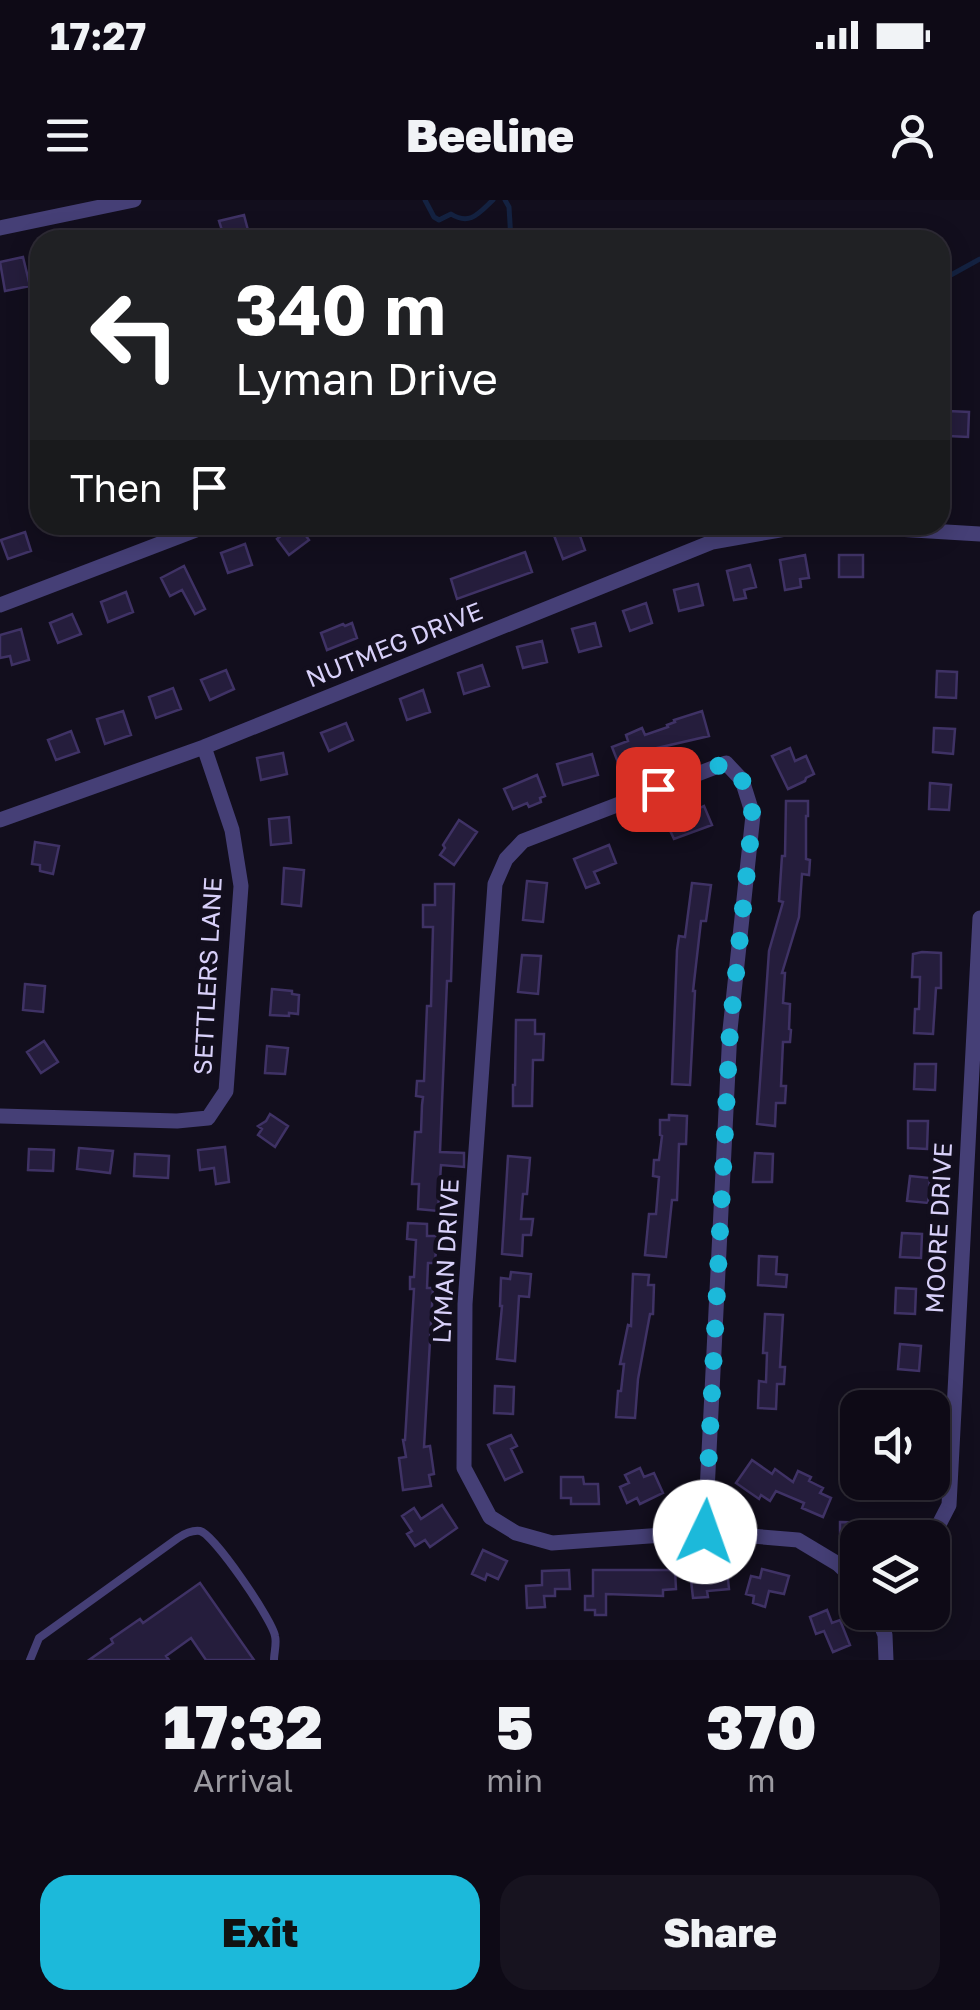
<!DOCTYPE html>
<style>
body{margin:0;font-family:"Golos Text",sans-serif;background:#17131f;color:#f1f3f6;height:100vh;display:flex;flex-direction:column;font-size:38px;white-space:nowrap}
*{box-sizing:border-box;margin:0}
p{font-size:32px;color:#9b9aa1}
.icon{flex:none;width:55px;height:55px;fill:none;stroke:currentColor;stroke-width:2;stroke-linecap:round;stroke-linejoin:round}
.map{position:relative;height:1460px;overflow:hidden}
.side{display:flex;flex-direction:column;background:#0e0a16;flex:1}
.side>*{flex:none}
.banner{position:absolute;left:30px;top:30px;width:920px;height:305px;border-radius:30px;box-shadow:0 5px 25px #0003,0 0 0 2px #2e2b35;background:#202124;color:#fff;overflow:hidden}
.buttons{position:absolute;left:840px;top:1190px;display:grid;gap:20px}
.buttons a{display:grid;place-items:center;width:110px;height:110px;border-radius:20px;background:#0e0a16;box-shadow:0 5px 25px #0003,0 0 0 2px #2e2b35;font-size:50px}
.pin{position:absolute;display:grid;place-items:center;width:85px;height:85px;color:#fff;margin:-42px;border-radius:20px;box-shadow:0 5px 15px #0006}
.me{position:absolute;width:110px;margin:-55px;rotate:3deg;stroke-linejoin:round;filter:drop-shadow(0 0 8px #0008)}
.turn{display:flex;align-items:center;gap:35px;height:210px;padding:0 40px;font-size:45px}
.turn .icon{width:130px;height:130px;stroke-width:2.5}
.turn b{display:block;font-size:70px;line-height:85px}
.then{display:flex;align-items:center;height:95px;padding:0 40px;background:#0003;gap:20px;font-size:38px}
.eta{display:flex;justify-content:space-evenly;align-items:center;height:170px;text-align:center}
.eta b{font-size:60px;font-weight:800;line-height:70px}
.primary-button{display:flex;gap:20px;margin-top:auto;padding:20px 40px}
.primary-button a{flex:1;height:115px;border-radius:30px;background:#1cb9da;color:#111;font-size:40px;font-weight:800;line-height:115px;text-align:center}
.primary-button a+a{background:#17131f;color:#f1f3f6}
.status{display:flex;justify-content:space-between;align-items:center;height:70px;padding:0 50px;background:#0e0a16;direction:ltr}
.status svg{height:28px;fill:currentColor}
header{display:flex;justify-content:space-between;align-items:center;height:130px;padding:0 40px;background:#0e0a16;font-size:45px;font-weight:800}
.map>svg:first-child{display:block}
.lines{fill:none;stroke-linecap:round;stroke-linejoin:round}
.stream{stroke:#142241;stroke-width:5}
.building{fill:#251d3c;stroke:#3f3265;stroke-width:2.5}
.lane{stroke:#453f76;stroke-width:8}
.street{stroke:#453f76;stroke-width:15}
.route{stroke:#1cb9da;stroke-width:18;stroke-dasharray:0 32.4}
.labels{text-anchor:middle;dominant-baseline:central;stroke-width:9;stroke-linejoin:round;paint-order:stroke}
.street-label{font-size:25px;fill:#d8d0f9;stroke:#120e1d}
</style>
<div class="status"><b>17:27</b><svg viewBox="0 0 49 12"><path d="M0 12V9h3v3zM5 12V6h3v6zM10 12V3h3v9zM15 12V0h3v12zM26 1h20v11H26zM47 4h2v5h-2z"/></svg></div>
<header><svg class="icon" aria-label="menu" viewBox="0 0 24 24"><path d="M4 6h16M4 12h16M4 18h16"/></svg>Beeline<svg class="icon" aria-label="person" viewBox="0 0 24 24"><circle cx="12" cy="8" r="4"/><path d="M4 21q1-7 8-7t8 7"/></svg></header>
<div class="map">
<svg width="980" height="1460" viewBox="0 0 980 1460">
<rect width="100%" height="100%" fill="#120e1d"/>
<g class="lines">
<path class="stream" d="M425,0L434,17L439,20L451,14C470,26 479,13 493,0
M505,0L509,7L511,40
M940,81L980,59"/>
</g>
<path class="building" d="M244,15L249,34L225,40L219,21Z
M23,57L30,86L5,91L0,62Z
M948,211L969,212L968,237L948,236Z
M294,325H298L309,340L289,355L277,339Z
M550,325H563L566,334L578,330L585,350L563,359Z
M25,332L31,351L8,359L1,340Z
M245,344L252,365L228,373L221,353Z
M525,352L532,372L457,399L451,379Z
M805,355L809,378L800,379L801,387L785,390L780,360Z
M839,355H863V377H839Z
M750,365L756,387L744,390L746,398L734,400L727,371Z
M184,366L205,409L195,414L182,390L170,396L161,378Z
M698,384L703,405L679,411L674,390Z
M126,392L133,412L108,422L101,402Z
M646,403L652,423L630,431L623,411Z
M72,414L81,434L58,443L50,423Z
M352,423L357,438L327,450L321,433L343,424L345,426Z
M595,423L601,446L579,452L572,429Z
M21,429L29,460L12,465L10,456L0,458V435Z
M542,441L547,462L523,468L517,447Z
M482,465L489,486L464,494L458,473Z
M226,470L234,489L210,500L201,480Z
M937,471L957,472L956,498L936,497Z
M173,488L181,509L156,518L149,497Z
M423,490L430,512L407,520L400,499Z
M123,511L131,535L105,544L97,519Z
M702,511L709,536L653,549L654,552L619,565L612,547L628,541L626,535L642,528L645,535L668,527L667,525L675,522L674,520Z
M346,523L353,540L329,551L321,533Z
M934,528L955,529L953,554L933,552Z
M71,531L79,552L56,560L48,540Z
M790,548L795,561L806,556L814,574L806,578L805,581L788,589L772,556Z
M283,553L287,574L261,580L257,558Z
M592,554L598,575L563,585L557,564Z
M537,575L545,596L540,598L541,602L529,607L527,603L513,609L504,589Z
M930,583L951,585L949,610L929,609Z
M786,601H808V616H806V659L810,660L809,675L802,674L799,717L782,773H785L783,803L790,804L789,829L791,830L790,842H783L781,886H786L785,903H776L775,926L757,924L769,751L783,702L779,701L782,656H785Z
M704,606L712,625L674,639L667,624Z
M289,617L291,643L271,645L269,619Z
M459,620L477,632L454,665L440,655L445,648L443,645Z
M35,642L59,646L53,674L40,671V665L32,664Z
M609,645L616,663L594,672L599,683L586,688L574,659Z
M284,668L304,670L301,706L282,704Z
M527,681L547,683L543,722L523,720Z
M692,683L711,685L706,721H701L693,791H695L690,885L672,884L677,750L679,736L685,737Z
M435,684H454L451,781H447L440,952L464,953V967L441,965L438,1011L418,1009L419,984H412L415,932H421L422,905L423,897L416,896L417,881H424L427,806H431L433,727H423V705H435Z
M922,752L941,753V788H936L933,834L914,833L915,809H919L920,777H912L913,754Z
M522,755L541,756L538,794L518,792Z
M25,784L45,786L43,812L23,810Z
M272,789L292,791V794L299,795L298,814L289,813V816L270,815Z
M516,820H535V834H544L543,860H533L532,906H513V885H515Z
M44,841L58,862L41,873L27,852Z
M267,846L288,848L285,874L265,873Z
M915,864H936L935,890L914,889Z
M270,914L288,926L275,947L258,935L262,929L258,926L266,921Z
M669,915L687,916L686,944H679L677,1000H672L666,1057L645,1055L649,1014H656L659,977L653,976L654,960H659L662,936L660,935V920H669Z
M908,921H928L927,949L908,948Z
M225,947L229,982L216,984L214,968L200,970L198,950Z
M79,948L113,951L110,973L77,969Z
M29,949L54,950L53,971L28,970Z
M755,953L773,954L772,982H753Z
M135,954L169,956L168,978L134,976Z
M508,956L530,958L527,994H523L521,1019H533L531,1035H523L522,1056L502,1054Z
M910,976L930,978L928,1003L907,1001Z
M408,1023L427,1024V1036H437L435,1063H428L427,1088H433L424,1247L430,1246L434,1274L429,1275L431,1286L403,1290L399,1258L406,1257L403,1240H405L414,1089H410V1077H414L416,1040L407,1039Z
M902,1033L922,1034L921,1058L900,1057Z
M759,1056L777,1057L776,1074L787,1075L786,1087L758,1085Z
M511,1072L531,1074L529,1097L519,1096L515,1161L497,1159L502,1106H500L501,1078L510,1079Z
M633,1074L649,1075L648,1085H654L653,1114H650L638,1179L635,1218L616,1217L618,1191H621L624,1164H620L628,1125L631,1126Z
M896,1088L916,1089L915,1114L895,1113Z
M765,1114L783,1115L780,1167H785L784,1184H777L776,1209L758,1208L759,1181L766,1182L767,1153H763Z
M900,1144L921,1146L919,1171L898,1169Z
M495,1186L514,1187L513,1214L494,1213Z
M511,1235L517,1246L511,1249L522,1272L505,1280L488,1245Z
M752,1260L772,1274L775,1269L793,1282L798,1271L811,1277L809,1281L823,1288L820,1293L831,1298L823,1317L802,1308L804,1303L776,1291L770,1301L761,1295L759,1299L736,1283Z
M640,1268L644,1277L654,1273L663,1293L640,1304L637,1298L627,1303L620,1287L629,1283L625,1275Z
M561,1277H583L584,1284H598L599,1304H571V1298H561Z
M442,1305L457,1328L430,1347L425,1340L415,1346L407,1334L412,1331L402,1316L414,1308L421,1319Z
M840,1322L882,1323V1338L840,1336Z
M483,1350L507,1361L498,1379L487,1374L485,1380L472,1374Z
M727,1369L729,1389L707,1391L708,1397L693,1398L691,1380L700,1379L699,1371Z
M762,1369L789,1376L784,1394L769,1391L765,1407L753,1403L754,1396L746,1394L751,1376L760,1378Z
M569,1370L570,1389H555V1396H544L545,1407L527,1408L526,1386L542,1385V1371Z
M593,1370H675L676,1389L663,1390V1396L606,1394V1415H595V1410H585V1396H593Z
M200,1383L254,1460H206L191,1438L166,1456L169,1460H89L113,1443L111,1439L140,1419L143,1423Z
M827,1410L832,1423L840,1420L850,1445L833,1452L824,1431L816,1434L810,1417Z"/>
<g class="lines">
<path class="lane" d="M30,1460L39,1438L178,1338C184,1334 192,1330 200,1331C214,1334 273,1421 275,1436C277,1443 274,1453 274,1460"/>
<path class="street" d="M0,28L134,0
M830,325L980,334
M0,405L209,325
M0,620L204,547L712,342L809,325
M0,916L177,921L208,918L226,891L241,686L232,630L204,547
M705,1332L730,830L753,615L742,580L726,563L523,641L506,659L495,684L465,1104L464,1268L490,1317L516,1333L552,1343L705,1332L798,1340L838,1364L858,1383
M932,1338L949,1305L980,718
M876,1412L885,1435L886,1460"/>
</g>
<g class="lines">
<path class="route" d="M658,589L726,563L742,580L753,615L730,830L705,1332"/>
</g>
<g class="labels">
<g class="street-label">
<text transform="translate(394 444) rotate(-22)">NUTMEG DRIVE</text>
<text transform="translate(207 776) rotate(-87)">SETTLERS LANE</text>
<text transform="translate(938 1028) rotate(-87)">MOORE DRIVE</text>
<text transform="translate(445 1061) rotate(-87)">LYMAN DRIVE</text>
</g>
</g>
</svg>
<div class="buttons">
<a><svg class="icon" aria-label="sound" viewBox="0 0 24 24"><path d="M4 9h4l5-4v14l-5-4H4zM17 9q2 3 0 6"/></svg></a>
<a><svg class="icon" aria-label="layers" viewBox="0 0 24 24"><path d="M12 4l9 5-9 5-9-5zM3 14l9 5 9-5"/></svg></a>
</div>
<div class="pin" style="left:658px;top:589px;background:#d93025"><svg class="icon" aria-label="arrive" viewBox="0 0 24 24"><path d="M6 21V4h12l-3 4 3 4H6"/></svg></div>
<svg class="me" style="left:705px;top:1332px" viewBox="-20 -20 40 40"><circle r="19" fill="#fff"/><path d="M0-13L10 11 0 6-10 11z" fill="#1cb9da"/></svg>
<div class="banner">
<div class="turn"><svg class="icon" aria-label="left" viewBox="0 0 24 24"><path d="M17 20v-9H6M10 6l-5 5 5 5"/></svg><div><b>340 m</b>Lyman Drive</div></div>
<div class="then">Then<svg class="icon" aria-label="arrive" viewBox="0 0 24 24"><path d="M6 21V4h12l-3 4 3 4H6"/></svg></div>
</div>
</div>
<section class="side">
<div class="eta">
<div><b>17:32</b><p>Arrival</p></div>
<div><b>5</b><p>min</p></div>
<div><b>370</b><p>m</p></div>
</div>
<div class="primary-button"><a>Exit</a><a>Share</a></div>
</section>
